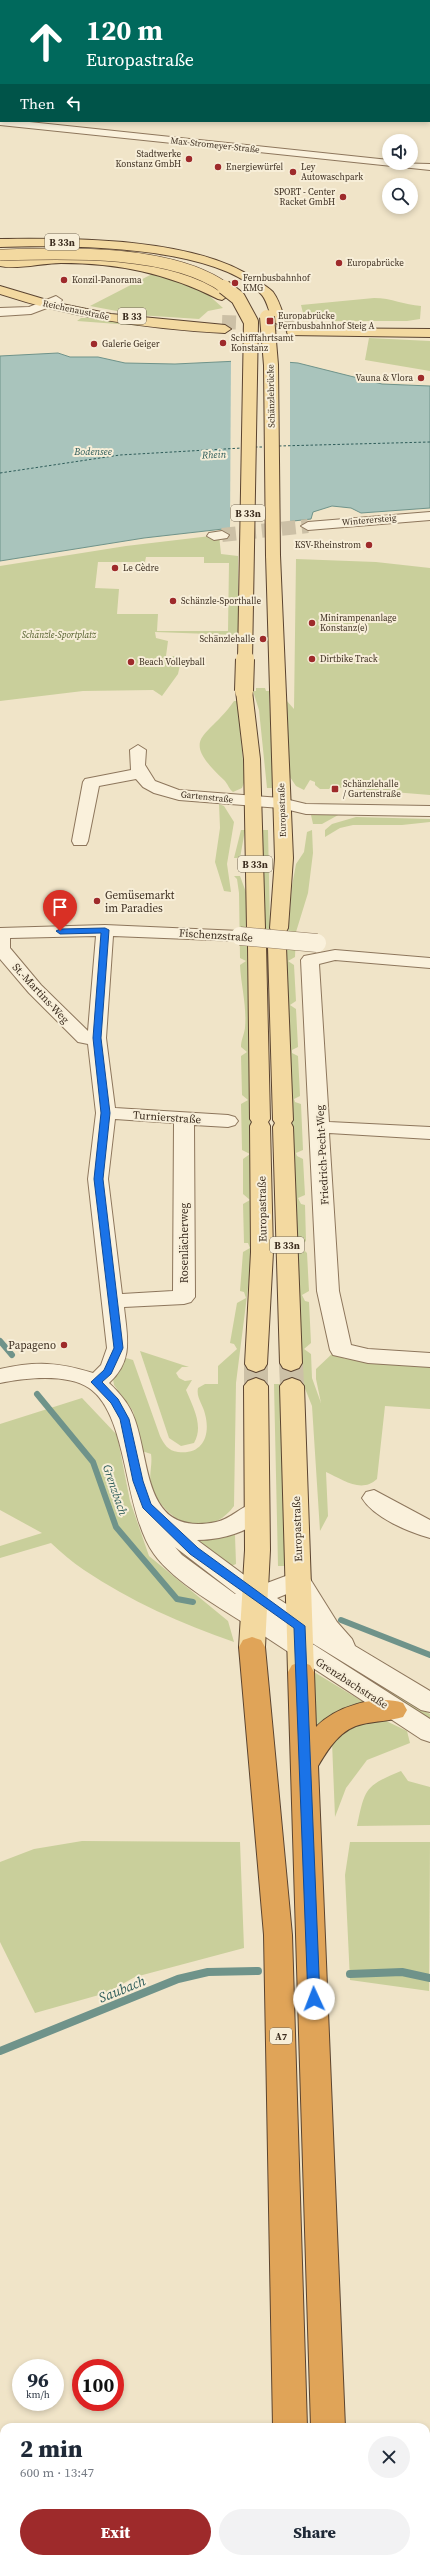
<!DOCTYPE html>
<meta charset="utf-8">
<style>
:root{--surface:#fff;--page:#f2f2f3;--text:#1f2937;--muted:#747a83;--accent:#9e2a2b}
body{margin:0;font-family:"Source Serif 4",serif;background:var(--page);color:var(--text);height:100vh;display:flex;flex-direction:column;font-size:15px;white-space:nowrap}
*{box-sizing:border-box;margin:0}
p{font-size:13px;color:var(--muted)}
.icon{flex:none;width:22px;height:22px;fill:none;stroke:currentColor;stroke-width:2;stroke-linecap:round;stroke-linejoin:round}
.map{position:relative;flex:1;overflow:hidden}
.panel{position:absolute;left:0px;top:2423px;width:430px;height:140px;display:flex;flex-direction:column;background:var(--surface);border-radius:12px 12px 0 0;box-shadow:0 2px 6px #0003}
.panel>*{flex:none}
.banner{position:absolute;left:0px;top:0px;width:430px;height:122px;box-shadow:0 2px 6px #0003;background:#00695c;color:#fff;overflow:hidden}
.fabs{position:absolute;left:382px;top:134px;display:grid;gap:8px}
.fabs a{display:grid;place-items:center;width:36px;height:36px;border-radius:50%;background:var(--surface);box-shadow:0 2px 6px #0003;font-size:20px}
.speed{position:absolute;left:12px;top:2359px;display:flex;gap:8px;font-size:20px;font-weight:700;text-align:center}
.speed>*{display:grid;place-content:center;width:52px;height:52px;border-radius:50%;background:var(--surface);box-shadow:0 2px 6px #0003;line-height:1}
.speed small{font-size:10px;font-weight:400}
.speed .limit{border:6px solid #d22;background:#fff;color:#111}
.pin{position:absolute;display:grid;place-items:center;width:34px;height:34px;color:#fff;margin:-41px -17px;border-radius:50% 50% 50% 0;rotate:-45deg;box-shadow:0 0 4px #0007}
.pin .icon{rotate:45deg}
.me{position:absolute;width:44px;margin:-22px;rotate:358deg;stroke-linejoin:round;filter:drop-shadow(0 0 3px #0008)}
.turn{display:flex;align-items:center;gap:14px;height:84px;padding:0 20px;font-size:18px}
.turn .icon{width:52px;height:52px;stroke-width:2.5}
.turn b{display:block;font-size:28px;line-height:34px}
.then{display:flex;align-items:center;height:38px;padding:0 20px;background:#0003;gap:8px;font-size:15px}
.round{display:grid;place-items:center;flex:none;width:42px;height:42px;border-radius:21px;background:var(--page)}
.overview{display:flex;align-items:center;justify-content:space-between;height:68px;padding:0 20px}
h1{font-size:24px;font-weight:800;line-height:30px}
.primary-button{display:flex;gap:8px;margin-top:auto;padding:8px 20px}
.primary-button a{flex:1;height:46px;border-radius:24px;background:var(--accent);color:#fff;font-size:16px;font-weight:800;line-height:46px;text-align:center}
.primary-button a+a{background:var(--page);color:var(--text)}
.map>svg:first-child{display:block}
</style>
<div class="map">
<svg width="430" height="2563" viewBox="0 0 430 2563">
<rect width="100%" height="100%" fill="#f0e4c8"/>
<!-- green -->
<path fill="#c9cf9b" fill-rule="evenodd" d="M156,272L204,291L223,308L208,311L199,319L138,315L90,306Z
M374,298C392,298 404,305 421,306L420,319L407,321H305L301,305Z
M81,318H95L158,327L77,321Z
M369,338L430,341V371L365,360Z
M219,535L221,554L238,556V635L155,632L156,638L168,641L166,656H182L178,674L162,696L153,690L83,691L0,701V566L126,546ZM146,557H204V563H229L228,631H157L158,614H117L119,589L95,588L98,562H145Z
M296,559L376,562L430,568V795L331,787L329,789H320L315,785V782L310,780L304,790L296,786L288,774L286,700L294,709Z
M256,688H265L266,691H269L273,788H267L259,710L253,691H256Z
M234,701H237L245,780L242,788L233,792C229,789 228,784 224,780C177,736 208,739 234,701Z
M219,804L224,806L234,822L227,864L231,892L224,891L215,862L220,828Z
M320,813L340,814L322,824H313L311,815Z
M356,817L430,819V822L402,825H353L340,828L325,837V830L332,824Z
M241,830H245L240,858H234Z
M261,830H268L270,926L267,945L264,933Z
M312,830L313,853L308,893L296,932L295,957L288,961L294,965L296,1001L290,1005L296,1009L298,1047L292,1050V1053L298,1056L300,1096L294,1099L295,1102L301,1104L303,1150L296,1153L297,1156L303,1159L305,1195L298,1198L301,1204L305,1205L306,1241L300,1246L307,1253L309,1291L302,1295L305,1301L309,1302L311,1343L304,1349L311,1354L312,1378L321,1403L316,1379V1369L334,1352L345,1359L430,1364V1409L385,1406L377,1479C361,1494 342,1479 326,1472L328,1516L320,1531L312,1406L302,1381L286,961L292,886L296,864L304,852L307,832Z
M234,876H240L247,895L253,1248L236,1383L234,1506C209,1540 168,1525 153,1490C147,1477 153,1467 151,1454L142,1451L133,1411L114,1385L113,1379L126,1358L133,1360L160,1436C164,1444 168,1451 178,1452C202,1455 211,1436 205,1414C203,1404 196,1398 198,1388L205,1384H218V1366L237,1349L234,1344L230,1343L237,1303L246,1298L244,1292L240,1291L243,1252L250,1248L248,1243H244L243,1204L250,1200L243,1194V1159L250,1154L242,1150L241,1104L248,1100L242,1095L241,1056L247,1052L241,1047C241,1040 244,1035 245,1028C247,1006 241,986 240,965L246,961L240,958L239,893L237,879Z
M140,1351L189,1367H182L176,1373L179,1378L185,1381L192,1380L186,1390C193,1407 204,1426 194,1443L181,1446L169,1438Z
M274,1384H282L287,1566H278Z
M82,1398L117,1435L130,1501L149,1556L228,1621L234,1642C182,1624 130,1601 84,1570C72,1562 61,1552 51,1543L0,1558V1546L42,1533L0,1510V1424Z
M230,1533L235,1535L236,1564L227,1568L195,1543L198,1539Z
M342,1661L430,1714V1718L429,1719L338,1664Z
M313,1672H314L365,1703L316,1726Z
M382,1719L407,1731L410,1743L367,1760L346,1788L335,1817L332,1742L355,1723Z
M401,1771L408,1781L430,1787V1825L357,1826C365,1788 365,1786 401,1771Z
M82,1841L240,1842L244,1948L135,1977L106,1993L35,2013L0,1942V1862L34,1849Z
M350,1842H430L429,1991L350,1980L345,1875Z"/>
<!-- water -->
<path fill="#a9c4bc" stroke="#6f938a" d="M58,353L70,357H98L125,363L175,364L260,360L298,363L382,384L430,386V508L361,513L351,508L332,506L313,512L311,519L144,538L0,561V356Z"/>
<!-- pier -->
<path fill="#f0e4c8" d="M260,358L290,360V524L230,530L231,359Z"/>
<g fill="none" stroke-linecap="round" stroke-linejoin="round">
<!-- stream-far1 -->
<path stroke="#6f938a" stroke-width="6" d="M0,1341L12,1355
M37,1394L93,1462L116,1527L177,1599L193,1602
M341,1620L430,1655"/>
<!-- stream -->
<path stroke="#6f938a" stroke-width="8" d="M350,1974L402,1972L430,1978
M0,2051L178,1979L208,1972L258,1971"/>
<!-- ferry -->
<path stroke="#2f5d5a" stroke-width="1" stroke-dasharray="2.5 2" stroke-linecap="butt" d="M279,446L430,442
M255,447H266
M0,473L120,455L242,448"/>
<!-- minor-tunnel -->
<path stroke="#ccc0a6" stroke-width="14" stroke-dasharray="14 6" stroke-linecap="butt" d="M222,535L308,526"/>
<!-- major-tunnel-far1 -->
<path stroke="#ccc0a6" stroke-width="14" stroke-dasharray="14 7" stroke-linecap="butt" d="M222,322L294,325"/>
<!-- major-tunnel -->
<path stroke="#ccc0a6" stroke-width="24" stroke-dasharray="24 12" stroke-linecap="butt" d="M291,1363L292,1386
M256,1364V1386"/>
<defs>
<path id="minor" d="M9,0H24L25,1H10Z
M100,0H110L99,1Z
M155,0H166L154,1Z
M269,0H281L282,1H270Z
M429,20H430V26H429Z
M0,76H1V83H0Z
M0,119L1,121H20L389,160V163L430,164V170L0,125Z
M56,296L62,300L60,303L31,314L0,316V308L29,307Z
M430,512V520L308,530L301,526L308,522Z
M222,531L229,535L227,538L214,540L207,536L209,533Z
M138,745L146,750L145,765L155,781L179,790L281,798L306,804L430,806V816L306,814L281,808L179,800L154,793L143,787L136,779L99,786L88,841L86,845H74L72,841L83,782L85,779L131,770L130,750Z
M105,925L240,931L246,932L249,936L246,940L240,941L113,936L106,1038L115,1108L228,1115L235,1117L238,1121L235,1125L228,1127L194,1125L195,1297L191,1302L184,1304L124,1307C127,1337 134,1360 109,1383C120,1393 130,1405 135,1420C151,1466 144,1537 216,1522C231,1519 241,1506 256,1502L264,1504L268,1510C255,1532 221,1540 197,1540L259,1586L299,1571L307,1574L337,1622L352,1639L355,1646L430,1691V1712L421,1710L286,1627L430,1719V1742L421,1739C365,1702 308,1665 252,1628C222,1609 174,1582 154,1554C123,1511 129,1415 89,1388C67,1373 24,1378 0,1383V1369C36,1361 58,1362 93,1373L101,1365L107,1348L88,1179L96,1113L88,1044L78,1042L29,993L0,959V928ZM96,936L88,1031L41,985L10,948V938ZM115,1119L174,1123L173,1291L122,1294L108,1179ZM175,1547L236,1594H235L182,1555ZM294,1591L310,1619L277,1598Z
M335,950L430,958V968L335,960L319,964L329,1122L430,1127V1139L329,1133L339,1291L351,1345L368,1349L430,1353V1367L368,1363L333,1355L330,1350L317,1291L301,960L304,956Z
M374,1490L430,1520V1538C409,1532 374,1518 362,1498L366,1492Z"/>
<path id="major" d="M0,239C73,238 198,237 258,281C263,284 269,288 273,292C279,300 282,311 285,320L279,324L275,323C269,315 268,302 262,295C216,244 65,245 0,247Z
M60,256C111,257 164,261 210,285C216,288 224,291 228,296L222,300L218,299C167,273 117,263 61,263C43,263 16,270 0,266V260L4,259Z
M0,286L57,303L111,314L225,325L231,329L225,333C148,329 73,318 0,294Z
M293,328L430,329V337L288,335L287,332L288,329Z
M273,551L280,555L293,858L288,928L286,932H272L270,928L275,858L266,555Z
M244,686L252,691L260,759L265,928L263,932H249L247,928L244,759L236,691Z
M257,940L264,942L266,946L270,1119L268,1122L270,1126L273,1252L267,1364L264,1369L256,1372L248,1369L245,1364L251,1252L250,1126L252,1122L250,1119L248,946L250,942Z
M277,941L284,943L286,947L293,1120L291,1123L293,1127L302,1363L299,1368L291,1371L283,1368L280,1363L273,1127L275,1123L273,1120L268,947L270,943Z
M256,1378L264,1381L268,1386L270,1550L265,1647L261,1654L252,1657L243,1654L239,1647L245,1550L244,1386L248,1381Z
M292,1378L300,1381L304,1386L314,1672L310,1679L301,1682L292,1679L288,1672L280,1386L284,1381Z"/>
<path id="highway" d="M252,1637L261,1640L265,1647L292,1935L307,2427H273L264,1935L239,1647L243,1640Z
M301,1662L310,1665L314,1672L316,1727C335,1707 376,1694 403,1703L407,1710L403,1717C390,1721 376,1721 363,1724C341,1728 328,1749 318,1766L345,2427H311L288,1672L292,1665Z
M273,2559H307V2563H273Z
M313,2559H347V2563H313Z"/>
</defs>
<!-- minor casing -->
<use href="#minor" stroke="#8d765c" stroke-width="2"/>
<!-- major casing -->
<use href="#major" stroke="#5b4430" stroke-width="2"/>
<!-- highway casing -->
<use href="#highway" stroke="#5b4430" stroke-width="2"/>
<!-- minor -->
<use href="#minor" fill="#faf1dc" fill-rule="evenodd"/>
<!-- major -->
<use href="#major" fill="#f3d9a0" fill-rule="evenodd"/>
<!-- highway -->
<use href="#highway" fill="#e0a458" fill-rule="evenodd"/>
<defs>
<path id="minor-bridge" d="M240,936L317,943"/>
<path id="major-bridge-far2" d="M0,255C65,253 171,249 225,288"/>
<path id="major-bridge-far1" d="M224,287L238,298L251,322L245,660
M267,317L271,365L273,555"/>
<path id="major-bridge" d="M244,691L245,659"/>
</defs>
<!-- minor-bridge casing -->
<use href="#minor-bridge" stroke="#8d765c" stroke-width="19" stroke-linecap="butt"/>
<!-- major-bridge-far2 casing -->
<use href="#major-bridge-far2" stroke="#5b4430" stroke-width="12" stroke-linecap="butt"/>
<!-- major-bridge-far1 casing -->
<use href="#major-bridge-far1" stroke="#5b4430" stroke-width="16" stroke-linecap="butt"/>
<!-- major-bridge casing -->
<use href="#major-bridge" stroke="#5b4430" stroke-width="20" stroke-linecap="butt"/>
<!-- minor-bridge -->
<use href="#minor-bridge" stroke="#faf1dc" stroke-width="18"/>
<!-- major-bridge-far2 -->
<use href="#major-bridge-far2" stroke="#f3d9a0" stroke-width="11"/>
<!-- major-bridge-far1 -->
<use href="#major-bridge-far1" stroke="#f3d9a0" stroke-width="14"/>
<!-- major-bridge -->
<use href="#major-bridge" stroke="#f3d9a0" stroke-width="18"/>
</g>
<!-- route -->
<path fill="#1a73e8" stroke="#114b97" d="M105,928L109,930L101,1038L110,1113L103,1179L123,1348L111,1374L102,1382L118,1399L129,1419L143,1481L151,1504L198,1548L305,1626L320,1999L314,2004L308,1999L294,1628L190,1554L143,1508L133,1481L120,1419L111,1403L91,1382L104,1370L114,1348L94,1179L101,1113L93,1038L101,933L60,934L56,931L60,929Z"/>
<!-- markers -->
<g fill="#9e2a2b" stroke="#f7eed8" stroke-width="1.5">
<circle cx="189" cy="159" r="4"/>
<circle cx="218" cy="167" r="4"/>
<circle cx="293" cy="172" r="4"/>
<circle cx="343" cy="197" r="4"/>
<circle cx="339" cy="263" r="4"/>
<circle cx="64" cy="280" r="4"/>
<circle cx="235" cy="283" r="4"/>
<rect x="266" y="317" width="8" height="8" rx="2"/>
<circle cx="223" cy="343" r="4"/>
<circle cx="94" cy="344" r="4"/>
<circle cx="421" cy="378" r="4"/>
<circle cx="369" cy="545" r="4"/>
<circle cx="115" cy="568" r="4"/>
<circle cx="173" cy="601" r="4"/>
<circle cx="312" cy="623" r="4"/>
<circle cx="263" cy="639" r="4"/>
<circle cx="312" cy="659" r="4"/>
<circle cx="131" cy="662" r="4"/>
<rect x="331" y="785" width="8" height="8" rx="2"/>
<circle cx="97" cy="901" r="4"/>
<circle cx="64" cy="1345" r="4"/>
</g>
<g text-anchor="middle" stroke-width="4" stroke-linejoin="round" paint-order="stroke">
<!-- far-street labels -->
<g font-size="9" fill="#3d2e20" stroke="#f7eed8">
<text transform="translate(215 145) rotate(6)" y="3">Max-Stromeyer-Straße</text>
<text transform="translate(76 310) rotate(12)" y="3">Reichenaustraße</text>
<text transform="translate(271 396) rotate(-91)" y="3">Schänzlebrücke</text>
<text transform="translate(369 520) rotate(-5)" y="3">Winterersteig</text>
<text transform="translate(207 797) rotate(6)" y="3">Gartenstraße</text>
<text transform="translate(282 810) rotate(-92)" y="3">Europastraße</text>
</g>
<!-- far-poi labels -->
<g font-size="9" fill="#3d2e20" stroke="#f7eed8" text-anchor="start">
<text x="181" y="157" text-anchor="end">Stadtwerke<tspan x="181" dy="10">Konstanz GmbH</tspan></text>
<text x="226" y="170">Energiewürfel</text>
<text x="301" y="170">Ley<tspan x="301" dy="10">Autowaschpark</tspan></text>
<text x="335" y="195" text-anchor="end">SPORT - Center<tspan x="335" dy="10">Racket GmbH</tspan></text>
<text x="347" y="266">Europabrücke</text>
<text x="243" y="281">Fernbusbahnhof<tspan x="243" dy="10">KMG</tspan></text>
<text x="72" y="283">Konzil-Panorama</text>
<text x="278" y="319">Europabrücke<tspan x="278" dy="10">Fernbusbahnhof Steig A</tspan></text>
<text x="231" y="341">Schifffahrtsamt<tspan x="231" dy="10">Konstanz</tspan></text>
<text x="102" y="347">Galerie Geiger</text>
<text x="413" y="381" text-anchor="end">Vauna &amp; Vlora</text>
<text x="361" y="548" text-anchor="end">KSV-Rheinstrom</text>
<text x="123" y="571">Le Cèdre</text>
<text x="181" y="604">Schänzle-Sporthalle</text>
<text x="320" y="621">Minirampenanlage<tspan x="320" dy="10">Konstanz(e)</tspan></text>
<text x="255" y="642" text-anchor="end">Schänzlehalle</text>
<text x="320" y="662">Dirtbike Track</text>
<text x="139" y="665">Beach Volleyball</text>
<text x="343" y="787">Schänzlehalle<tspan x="343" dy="10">/ Gartenstraße</tspan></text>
</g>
<!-- far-park labels -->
<g font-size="9" font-style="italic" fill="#4d5a26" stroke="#f7eed8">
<text x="59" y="638">Schänzle-Sportplatz</text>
</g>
<!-- shield labels -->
<g fill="#f7eed8" stroke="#756857" stroke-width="1">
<rect x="45" y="234" width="34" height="16" rx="3"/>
<rect x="118" y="308" width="28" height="16" rx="3"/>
<rect x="231" y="505" width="34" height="16" rx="3"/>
<rect x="238" y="856" width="34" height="16" rx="3"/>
<rect x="270" y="1237" width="34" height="16" rx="3"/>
<rect x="270" y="2028" width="22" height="16" rx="3"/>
</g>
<g font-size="10" font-weight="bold" fill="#3d2e20">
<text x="62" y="246">B 33n</text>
<text x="132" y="320">B 33</text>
<text x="248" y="517">B 33n</text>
<text x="255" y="868">B 33n</text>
<text x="287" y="1249">B 33n</text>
<text x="281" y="2040">A7</text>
</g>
<!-- far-water labels -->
<g font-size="10" font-style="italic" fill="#2f5d5a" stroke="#f7eed8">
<text x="93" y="455">Bodensee</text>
<text transform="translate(214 454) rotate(-2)" y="4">Rhein</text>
</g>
<!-- poi labels -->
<g font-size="11" fill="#3d2e20" stroke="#f7eed8" text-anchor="start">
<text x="105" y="899">Gemüsemarkt<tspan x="105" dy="13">im Paradies</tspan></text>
<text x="56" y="1349" text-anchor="end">Papageno</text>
</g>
<!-- street labels -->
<g font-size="11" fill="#3d2e20" stroke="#f7eed8">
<text transform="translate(216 935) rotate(4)" y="4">Fischenzstraße</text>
<text transform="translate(41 993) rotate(47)" y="4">St.-Martins-Weg</text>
<text transform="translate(167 1117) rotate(4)" y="4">Turnierstraße</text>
<text transform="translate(322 1155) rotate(-93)" y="4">Friedrich-Pecht-Weg</text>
<text transform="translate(262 1209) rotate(-91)" y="4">Europastraße</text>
<text transform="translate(184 1243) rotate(-90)" y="4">Rosenlächerweg</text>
<text transform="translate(297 1529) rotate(-92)" y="4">Europastraße</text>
<text transform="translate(352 1683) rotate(33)" y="4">Grenzbachstraße</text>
</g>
<!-- water labels -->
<g font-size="12" font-style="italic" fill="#2f5d5a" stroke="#f7eed8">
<text transform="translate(115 1490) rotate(71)" y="4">Grenzbach</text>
</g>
<!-- near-water labels -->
<g font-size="14" font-style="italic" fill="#2f5d5a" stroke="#f7eed8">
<text transform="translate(122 1989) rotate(-22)" y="5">Saubach</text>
</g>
</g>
</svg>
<div class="fabs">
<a><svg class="icon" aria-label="sound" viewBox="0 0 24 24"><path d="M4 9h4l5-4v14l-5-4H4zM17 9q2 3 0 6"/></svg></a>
<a><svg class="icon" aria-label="search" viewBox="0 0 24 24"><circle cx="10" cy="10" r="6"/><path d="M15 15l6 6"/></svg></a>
</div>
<div class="speed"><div>96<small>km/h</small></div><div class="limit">100</div></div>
<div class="pin" style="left:60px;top:931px;background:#d93025"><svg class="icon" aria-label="arrive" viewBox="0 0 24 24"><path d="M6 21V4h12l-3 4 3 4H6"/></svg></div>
<svg class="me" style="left:314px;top:1999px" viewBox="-20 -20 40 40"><circle r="19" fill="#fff"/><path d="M0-13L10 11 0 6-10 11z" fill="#1a73e8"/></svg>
<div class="banner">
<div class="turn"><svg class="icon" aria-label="ahead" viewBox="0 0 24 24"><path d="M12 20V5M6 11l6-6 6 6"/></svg><div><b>120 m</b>Europastraße</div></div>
<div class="then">Then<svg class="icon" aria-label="left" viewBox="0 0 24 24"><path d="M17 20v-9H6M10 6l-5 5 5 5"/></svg></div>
</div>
<section class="panel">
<div class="overview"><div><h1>2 min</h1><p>600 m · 13:47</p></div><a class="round"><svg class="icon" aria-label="close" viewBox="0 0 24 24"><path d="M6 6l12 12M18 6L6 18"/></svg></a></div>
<div class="primary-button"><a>Exit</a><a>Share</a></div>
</section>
</div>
